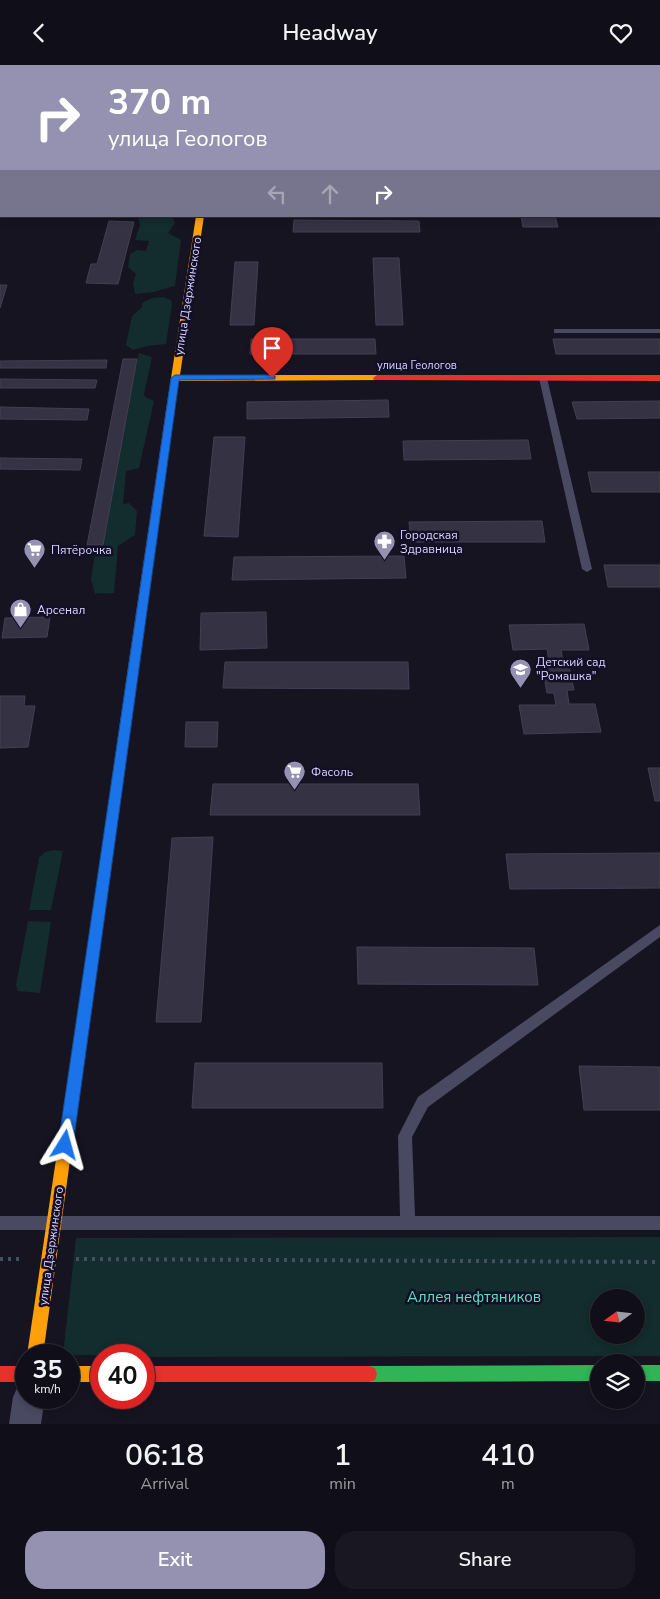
<!DOCTYPE html>
<meta charset="utf-8">
<style>
:root{--surface:#100f19;--page:#191822;--text:#f1f3f6;--muted:#9c9ca2;--line:#302f38;--accent:#9591b1}
body{margin:0;font-family:"Nunito Sans",sans-serif;background:var(--page);color:var(--text);height:100vh;display:flex;flex-direction:column;font-size:19px;white-space:nowrap}
*{box-sizing:border-box;margin:0}
p{font-size:16px;color:var(--muted)}
.icon{flex:none;width:28px;height:28px;fill:none;stroke:currentColor;stroke-width:2;stroke-linecap:round;stroke-linejoin:round}
.map{position:relative;height:1359px;overflow:hidden}
.sheet{display:flex;flex-direction:column;background:var(--surface);flex:1}
.sheet>*{flex:none}
.guide{position:absolute;left:0px;top:0px;width:660px;height:152px;box-shadow:0 2px 8px #0003,0 0 0 1px var(--line);background:#9591b1;color:#fff;overflow:hidden}
.needle{width:32px;rotate:255deg}
.controls{position:absolute;left:590px;top:1224px;display:grid;gap:10px}
.controls a{display:grid;place-items:center;width:55px;height:55px;border-radius:50%;background:var(--surface);box-shadow:0 2px 8px #0003,0 0 0 1px var(--line);font-size:25px}
.speed{position:absolute;left:15px;top:1279px;display:flex;gap:10px;font-size:25px;font-weight:700;text-align:center}
.speed>*{display:grid;place-content:center;width:65px;height:65px;border-radius:50%;background:var(--surface);box-shadow:0 2px 8px #0003,0 0 0 1px var(--line);line-height:1}
.speed small{font-size:12px;font-weight:400}
.speed .limit{border:8px solid #d22;background:#fff;color:#111}
.pin{position:absolute;display:grid;place-items:center;width:42px;height:42px;color:#fff;margin:-51px -21px;border-radius:50% 50% 50% 0;rotate:-45deg;box-shadow:0 0 5px #0007}
.pin .icon{rotate:45deg}
.me{position:absolute;width:55px;margin:-28px;rotate:8deg;stroke-linejoin:round;filter:drop-shadow(0 0 4px #0008)}
.turn{display:flex;align-items:center;gap:18px;height:105px;padding:0 25px;font-size:22px}
.turn .icon{width:65px;height:65px;stroke-width:2.5}
.turn b{display:block;font-size:35px;line-height:42px}
.lanes{display:flex;align-items:center;height:48px;padding:0 25px;background:#0003;justify-content:center;gap:25px;direction:ltr}
.lanes .off{opacity:.35}
.eta{display:flex;justify-content:space-evenly;align-items:center;height:85px;text-align:center}
.eta b{font-size:30px;font-weight:600;line-height:35px}
.cta{display:flex;gap:10px;margin-top:auto;padding:10px 25px}
.cta a{flex:1;height:58px;border-radius:20px;background:var(--accent);color:#fff;font-size:20px;font-weight:600;line-height:58px;text-align:center}
.cta a+a{background:var(--page);color:var(--text)}
header{display:flex;justify-content:space-between;align-items:center;height:65px;padding:0 25px;background:var(--surface);font-size:22px;font-weight:600}
.map>svg:first-child{display:block}
</style>
<header><svg class="icon" aria-label="back" viewBox="0 0 24 24"><path d="M15 5l-7 7 7 7"/></svg>Headway<svg class="icon" aria-label="heart" viewBox="0 0 24 24"><path d="M12 20l-8-8c-3-5 5-10 8-4 3-6 11-1 8 4z"/></svg></header>
<div class="map">
<svg width="660" height="1359" viewBox="0 0 660 1359">
<rect width="100%" height="100%" fill="#161421"/>
<!-- green -->
<path fill="#132c2d" fill-rule="evenodd" d="M127,151H172L175,158L168,168L181,175L175,221L154,227L135,229L133,218L136,209L128,202L130,189L137,185L146,186L149,176L135,175L140,160L138,153Z
M163,232L171,235L172,239L166,279L147,281L133,285L126,280L132,251L142,242V238L152,233Z
M139,288L152,292L144,329L145,332L154,336L139,403L126,406L123,439L129,438L137,446L135,470L118,481L114,528L95,529L91,514L95,488Z
M54,785L63,786L51,845H29L39,793L45,787Z
M28,856L51,857L40,928L18,926L16,920Z
M660,1172V1291L144,1292V1290H63L76,1173ZM599,1232H636V1270H599Z"/>
<!-- building -->
<path fill="#343243" stroke="#433f54" d="M542,0H620V1H542Z
M521,151H555L558,162H523Z
M294,155L419,156L420,167H293Z
M109,156L134,157L118,219L86,218L91,199H97Z
M373,193H399L403,260H376Z
M235,197H258L254,260H230Z
M0,220H7L0,243Z
M251,274H375L376,289H250Z
M553,274H660V289H556Z
M123,294H137L103,480H87Z
M107,295L106,303H0V296Z
M0,314L97,315L95,323H0Z
M388,335L389,352L247,354V337Z
M660,336V353L577,354L572,337Z
M0,342L89,344L87,355L0,354Z
M214,372H245L238,472L204,471Z
M528,375L531,394L404,395L403,376Z
M0,393L82,394L80,405L0,404Z
M588,407H660V427H592Z
M542,456L545,477H411L409,457Z
M404,491L406,513L232,515L234,492Z
M604,500H660V522H608Z
M266,547L267,583L200,585L201,548Z
M50,552L47,572L2,573L5,553Z
M584,559L589,585H561L563,596H568L574,625H567L569,639H595L601,667L524,669L519,640H556L554,628H547L541,596H549L547,584L513,585L509,560Z
M225,597H408L409,624L223,623Z
M0,631H25L24,641H35L28,682L0,683Z
M186,657H218L217,682H185Z
M648,703H660V736H655Z
M213,719H418L420,750H210Z
M213,772L201,957H156L172,773Z
M660,788V823L510,824L506,789Z
M357,882L534,883L538,920L358,919Z
M195,998H382L383,1043H192Z
M579,1001L660,1002V1045H584Z"/>
<g fill="none" stroke-linecap="round" stroke-linejoin="round">
<!-- path -->
<path stroke="#44505f" stroke-width="4" stroke-dasharray="3 5" stroke-linecap="butt" d="M0,1194H22
M76,1194L660,1197"/>
<!-- lane -->
<path fill="#4a4962" fill-rule="evenodd" d="M0,78H1V82H0Z
M554,264H660V268H554Z
M543,310L547,313L592,504L587,507L582,504L539,313Z
M660,860V872L428,1042L412,1072L415,1151H660V1165H0V1151H400L398,1071L418,1032Z"/>
<!-- street -->
<path fill="#4a4962" fill-rule="evenodd" d="M217,0H229V1H217Z
M631,0H643L644,1H632Z
M659,12H660V20H659Z
M659,48H660V56H659Z
M659,75H660V83H659Z
M26,1317V1332H45L41,1359H9L13,1332L18,1321Z"/>
<!-- fast -->
<path fill="#30b455" fill-rule="evenodd" d="M136,578L141,582L103,858L101,862L97,863L93,862L91,858L131,582Z
M599,1300V1316L369,1317L363,1315L361,1309L363,1303L369,1301Z
M636,1300H660V1316H636Z"/>
<!-- slow -->
<path fill="#ff9f0a" fill-rule="evenodd" d="M196,151H204L180,310H377L381,313L380,315L179,316L173,352L169,355L166,354L165,352Z
M97,853L101,854L103,858L43,1290H27L91,858L93,854Z
M69,1301H101V1317H69Z"/>
<!-- jam -->
<path fill="#e5322d" fill-rule="evenodd" d="M377,310H660V316L374,315L373,313Z
M169,349L173,352L141,582L136,586L131,582L165,352Z
M0,1301H26V1317H0Z
M144,1301H369L375,1303L377,1309L375,1315L369,1317H144Z"/>
</g>
<!-- route -->
<path fill="#1a73e8" stroke="#114b97" d="M272,310L275,311V314L179,315L73,1080L70,1085L65,1087L60,1085L58,1080L171,313L175,310Z"/>
<!-- icons -->
<defs>
<symbol id="pharmacy-pin" viewBox="-11 -11 22 30"><path d="M0 17L-7.5 6A9.5 9.5 0 1 1 7.5 6Z" fill="#9591b1" stroke="#130f26"/><path d="M-2-6h4v4h4v4h-4v4h-4v-4h-4v-4h4Z" fill="#fff"/></symbol>
<symbol id="supermarket-pin" viewBox="-11 -11 22 30"><path d="M0 17L-7.5 6A9.5 9.5 0 1 1 7.5 6Z" fill="#9591b1" stroke="#130f26"/><path d="M-6-5.5h2.5l.6 2H6L4.5 2H-2.5L-4.4-4H-6ZM-1.5 3.2a1.3 1.3 0 1 0 .1 0ZM3 3.2a1.3 1.3 0 1 0 .1 0Z" fill="#fff"/></symbol>
<symbol id="shop-pin" viewBox="-11 -11 22 30"><path d="M0 17L-7.5 6A9.5 9.5 0 1 1 7.5 6Z" fill="#9591b1" stroke="#130f26"/><path d="M-5-2.5h2.3a2.7 3.5 0 0 1 5.4 0H5L5.5 6h-11ZM-1.5-2.5h3a1.5 2.3 0 0 0-3 0Z" fill="#fff"/></symbol>
<symbol id="school-pin" viewBox="-11 -11 22 30"><path d="M0 17L-7.5 6A9.5 9.5 0 1 1 7.5 6Z" fill="#9591b1" stroke="#130f26"/><path d="M0-5L7-2L0 1L-7-2ZM-4 1L0 2.5L4 1V4Q0 6-4 4Z" fill="#fff"/></symbol>
</defs>
<g fill-rule="evenodd">
<use href="#pharmacy-pin" x="372" y="464" width="25" height="34"/>
<use href="#supermarket-pin" x="22" y="472" width="25" height="34"/>
<use href="#shop-pin" x="8" y="532" width="25" height="34"/>
<use href="#school-pin" x="508" y="592" width="25" height="34"/>
<use href="#supermarket-pin" x="282" y="694" width="25" height="34"/>
</g>
<g text-anchor="middle" stroke-width="5" stroke-linejoin="round" paint-order="stroke">
<!-- far-street labels -->
<g font-size="11" fill="#d9d4ff" stroke="#130f26">
<text x="417" y="304">улица Геологов</text>
</g>
<!-- street labels -->
<g font-size="12" fill="#d9d4ff" stroke="#130f26">
<text transform="translate(188 231) rotate(-81)" y="4">улица Дзержинского</text>
<text transform="translate(51 1181) rotate(-82)" y="4">улица Дзержинского</text>
</g>
<!-- poi labels -->
<g font-size="12" fill="#d9d4ff" stroke="#130f26" text-anchor="start">
<text x="400" y="474">Городская<tspan x="400" dy="14">Здравница</tspan></text>
<text x="51" y="489">Пятёрочка</text>
<text x="37" y="549">Арсенал</text>
<text x="536" y="601">Детский сад<tspan x="536" dy="14">"Ромашка"</tspan></text>
<text x="311" y="711">Фасоль</text>
</g>
<!-- near-park labels -->
<g font-size="15" fill="#5fe0c0" stroke="#130f26">
<text x="474" y="1237">Аллея нефтяников</text>
</g>
</g>
</svg>
<div class="controls">
<a><svg class="needle" viewBox="-14 -14 28 28"><path d="M0-13l5 13h-10z" fill="#e53935"/><path d="M0 13l5-13h-10z" fill="#9c9ca2"/></svg></a>
<a><svg class="icon" aria-label="layers" viewBox="0 0 24 24"><path d="M12 4l9 5-9 5-9-5zM3 14l9 5 9-5"/></svg></a>
</div>
<div class="speed"><div>35<small>km/h</small></div><div class="limit">40</div></div>
<div class="pin" style="left:272px;top:313px;background:#d93025"><svg class="icon" aria-label="arrive" viewBox="0 0 24 24"><path d="M6 21V4h12l-3 4 3 4H6"/></svg></div>
<svg class="me" style="left:65px;top:1080px" viewBox="-20 -20 40 40"><path d="M0-17L14 15 0 8-14 15z" fill="#1a73e8" stroke="#fff" stroke-width="4"/></svg>
<div class="guide">
<div class="turn"><svg class="icon" aria-label="right" viewBox="0 0 24 24"><path d="M7 20v-9h11M14 6l5 5-5 5"/></svg><div><b>370 m</b>улица Геологов</div></div>
<div class="lanes"><svg class="icon off" aria-label="left" viewBox="0 0 24 24"><path d="M17 20v-9H6M10 6l-5 5 5 5"/></svg><svg class="icon off" aria-label="ahead" viewBox="0 0 24 24"><path d="M12 20V5M6 11l6-6 6 6"/></svg><svg class="icon" aria-label="right" viewBox="0 0 24 24"><path d="M7 20v-9h11M14 6l5 5-5 5"/></svg></div>
</div>
</div>
<section class="sheet">
<div class="eta">
<div><b>06:18</b><p>Arrival</p></div>
<div><b>1</b><p>min</p></div>
<div><b>410</b><p>m</p></div>
</div>
<div class="cta"><a>Exit</a><a>Share</a></div>
</section>
